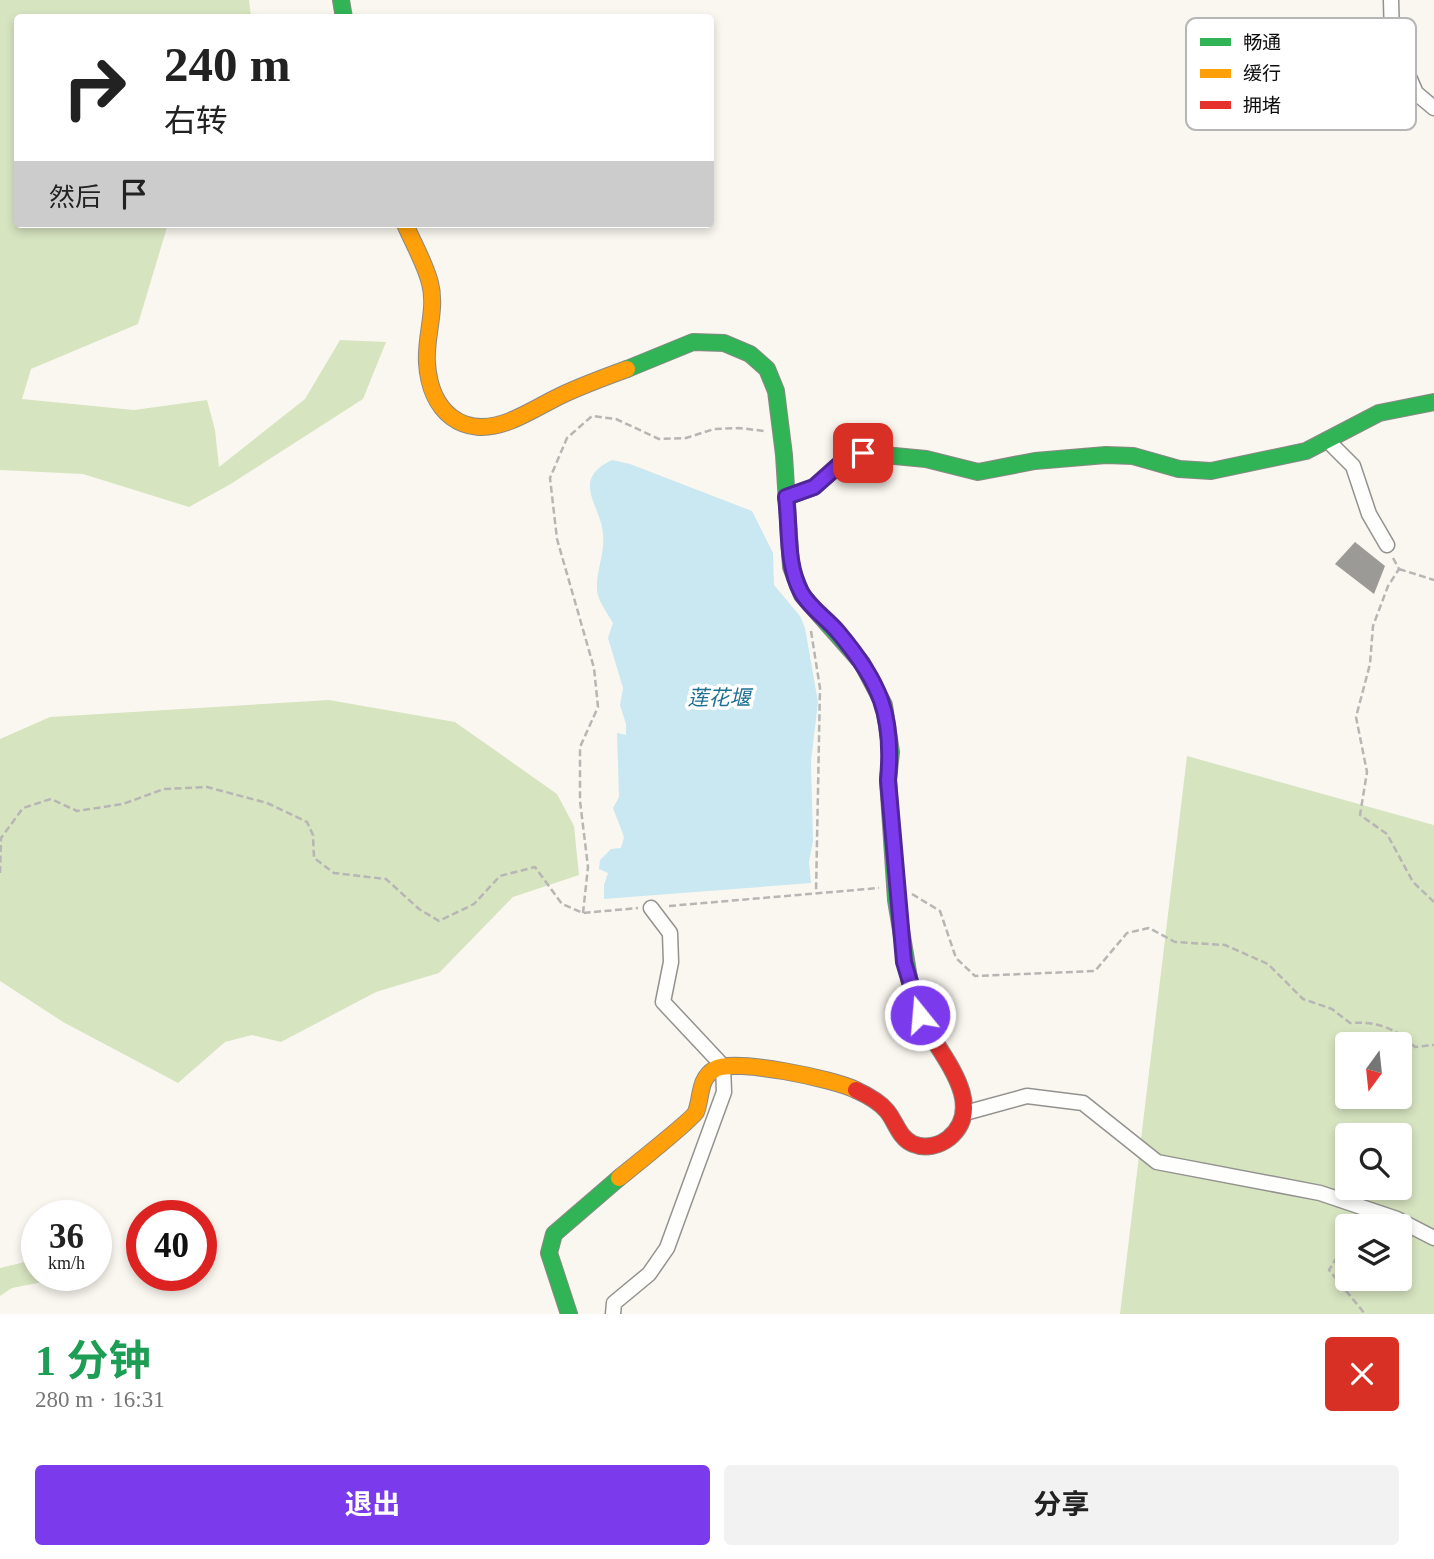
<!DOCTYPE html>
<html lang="zh">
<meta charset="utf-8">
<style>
:root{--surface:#fff;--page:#f2f2f2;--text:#222;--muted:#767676;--accent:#7c3aed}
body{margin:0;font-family:"Times New Roman","Noto Sans SC",serif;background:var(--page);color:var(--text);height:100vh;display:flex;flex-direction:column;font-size:26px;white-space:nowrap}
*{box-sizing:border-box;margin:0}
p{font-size:23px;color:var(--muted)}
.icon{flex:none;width:38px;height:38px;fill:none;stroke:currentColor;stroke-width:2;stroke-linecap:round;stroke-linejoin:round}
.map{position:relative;height:1314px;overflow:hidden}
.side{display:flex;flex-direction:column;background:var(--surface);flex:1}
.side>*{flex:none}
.guide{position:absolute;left:14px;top:14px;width:700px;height:214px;border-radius:7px;box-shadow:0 4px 10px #0003;background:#fff;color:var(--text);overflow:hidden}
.needle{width:46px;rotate:195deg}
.tools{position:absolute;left:1335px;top:1032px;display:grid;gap:14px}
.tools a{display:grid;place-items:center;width:77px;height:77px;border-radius:7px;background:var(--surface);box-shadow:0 4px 10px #0003;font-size:35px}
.speed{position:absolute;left:21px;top:1200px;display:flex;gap:14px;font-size:35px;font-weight:700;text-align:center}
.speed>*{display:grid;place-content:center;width:91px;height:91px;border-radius:50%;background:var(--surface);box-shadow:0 4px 10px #0003;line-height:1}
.speed small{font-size:18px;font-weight:400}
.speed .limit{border:10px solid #d22;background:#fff;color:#111}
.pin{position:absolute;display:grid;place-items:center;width:60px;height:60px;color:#fff;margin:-30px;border-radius:14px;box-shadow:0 4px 10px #0006}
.me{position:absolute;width:77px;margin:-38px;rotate:343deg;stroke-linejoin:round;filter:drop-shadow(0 0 5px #0008)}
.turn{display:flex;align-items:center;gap:24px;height:147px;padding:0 35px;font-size:32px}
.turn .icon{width:91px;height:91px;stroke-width:2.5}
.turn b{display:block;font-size:49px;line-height:60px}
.then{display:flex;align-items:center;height:66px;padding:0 35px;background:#0003;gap:14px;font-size:26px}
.round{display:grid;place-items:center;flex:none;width:74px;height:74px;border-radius:7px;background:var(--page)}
.headline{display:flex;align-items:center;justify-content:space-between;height:119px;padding:0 35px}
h1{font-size:42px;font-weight:700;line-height:52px;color:#1e9e55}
.button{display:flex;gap:14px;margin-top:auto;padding:14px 35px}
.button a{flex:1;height:80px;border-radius:7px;background:var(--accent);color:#fff;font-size:28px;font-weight:700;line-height:80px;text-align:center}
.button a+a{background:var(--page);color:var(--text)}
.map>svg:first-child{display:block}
</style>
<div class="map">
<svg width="1434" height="1314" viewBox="0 0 1434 1314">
<rect width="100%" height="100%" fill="#faf7f0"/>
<!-- forest -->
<path fill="#d7e4c0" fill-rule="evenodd" d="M0,0H249L251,17L18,18V224H168L138,324L31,369L22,399L134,410L207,400L215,430L219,467L305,399L340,340L386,342L363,399L229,485L189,507L83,474L0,470Z
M329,700L455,722L557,794L574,826L579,875L513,897L439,973L376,992L281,1042L252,1035L225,1042L178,1083L63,1022L0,981V739L50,717Z
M1187,756L1434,825V1314H1120ZM1348,1045H1400V1097H1348ZM1348,1136H1400V1188H1348ZM1348,1227H1400V1279H1348Z
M37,1259V1276H73L12,1288L0,1296V1268Z"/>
<!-- water -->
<path fill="#c9e8f1" d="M612,460L630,464L752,511L773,553L774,585L800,616L805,628L818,702L811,761L813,841L809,862L811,883L604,899V885L608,873L599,869L600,860L611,849L621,848L624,837L613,808L619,797L617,733L626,735V724L620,705L623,688L608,638L613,623C608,614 597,600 597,589C596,571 605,553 603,535C602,506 569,480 612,460Z"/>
<!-- building -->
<path fill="#9c9a96" d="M1355,542L1385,566L1374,594L1335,564Z"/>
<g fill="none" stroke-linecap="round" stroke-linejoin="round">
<defs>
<path id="street" d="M1391,0L1392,38L1416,93L1434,108
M1327,440L1353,466L1369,514L1387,545
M965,1113L1027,1096L1083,1103L1157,1162L1320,1193L1397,1219L1434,1238
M613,1314L614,1303L649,1274L667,1248L724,1092L723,1066L663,1002L671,962L670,933L651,908"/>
<path id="fast" d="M341,0L344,18
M627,369L693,342L724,343L750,354L767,369L776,391L784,455L791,567L802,595L862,663L884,705L891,752L888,780L896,900L909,978
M786,497L814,487L841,463L863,453L926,459L978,472L1035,461L1106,455L1133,456L1179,469L1211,471L1306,451L1379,413L1434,402
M569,1314L549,1253L554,1234L619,1178"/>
<path id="slow" d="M405,224C413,243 425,263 430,283C437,309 425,337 427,363C430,411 462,440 510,421C528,414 545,403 562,395C583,385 605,377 627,369
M619,1178C630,1169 693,1119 696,1112C702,1097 698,1079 715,1069C735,1058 834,1079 856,1090"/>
<path id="jam" d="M856,1090C867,1095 879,1101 887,1111C896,1122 899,1138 913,1144C925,1149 939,1146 949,1138C986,1107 945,1060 927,1029C918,1013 913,995 909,978"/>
</defs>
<!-- street casing -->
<use href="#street" stroke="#93928f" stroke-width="17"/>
<!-- fast casing -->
<use href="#fast" stroke="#8a8885" stroke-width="18"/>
<!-- slow casing -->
<use href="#slow" stroke="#8a8885" stroke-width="18"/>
<!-- jam casing -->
<use href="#jam" stroke="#8a8885" stroke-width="18"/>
<!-- path -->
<path stroke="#b7b6b5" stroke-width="2.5" stroke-dasharray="7 3.5" stroke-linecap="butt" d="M1393,558L1399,569L1388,586L1373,626L1370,664L1356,717L1367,772L1360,815L1387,834L1413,882L1434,902
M1399,569L1434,580
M811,631L820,688L816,893
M0,873L1,838L23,808L51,799L77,811L123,804L164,789L207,787L267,803L307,822L313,835L314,858L334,873L386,879L419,909L439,921L474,904L500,876L535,867L562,904L583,913L638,908
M912,894L940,911L956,958L975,976L1095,971L1127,933L1149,928L1175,942L1225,945L1268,964L1303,999L1332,1009L1350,1023C1377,1021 1395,1028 1415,1047L1434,1045
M669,906L879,888
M583,913L588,867L580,801V747L598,707L594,668L557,539L550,478L567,438L592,416L616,419L659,439L686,438L714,429L739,428L764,431
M1348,1239L1329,1270L1365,1314"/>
<!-- street -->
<use href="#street" stroke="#fefefd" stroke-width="14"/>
<!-- fast -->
<use href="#fast" stroke="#30b455" stroke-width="16"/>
<!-- slow -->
<use href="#slow" stroke="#ff9f0a" stroke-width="16"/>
<!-- jam -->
<use href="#jam" stroke="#e5322d" stroke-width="16"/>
</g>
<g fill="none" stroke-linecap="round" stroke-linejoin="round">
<defs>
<path id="route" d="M863,453L841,463L814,487L786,497C790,528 786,564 801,592C809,607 827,619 838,632C880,682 894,715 888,780L904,962L920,1015"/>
</defs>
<!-- route casing -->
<use href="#route" stroke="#51269a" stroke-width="18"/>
<!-- route -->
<use href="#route" stroke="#7c3aed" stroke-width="12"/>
</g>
<g text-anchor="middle" stroke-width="7" stroke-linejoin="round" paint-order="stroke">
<!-- water labels -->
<g font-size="21" font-style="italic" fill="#1e7094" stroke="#fff">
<text x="719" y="705">莲花堰</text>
</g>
</g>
<!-- legend -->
<rect x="1186" y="18" width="230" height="112" rx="10" fill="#fff" stroke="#b6b6b6" stroke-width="2"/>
<rect x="1200" y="38" width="31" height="8" fill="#30b455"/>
<rect x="1200" y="69" width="31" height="9" fill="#ff9f0a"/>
<rect x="1200" y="101" width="31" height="8" fill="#e5322d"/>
<g font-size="19" fill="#0c0c0c">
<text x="1243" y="49">畅通</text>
<text x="1243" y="80">缓行</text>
<text x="1243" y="112">拥堵</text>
</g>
</svg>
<div class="tools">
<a><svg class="needle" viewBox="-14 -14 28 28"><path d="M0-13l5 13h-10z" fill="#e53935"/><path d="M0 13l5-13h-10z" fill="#767676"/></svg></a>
<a><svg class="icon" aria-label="search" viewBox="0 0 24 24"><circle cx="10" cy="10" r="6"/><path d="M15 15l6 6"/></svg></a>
<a><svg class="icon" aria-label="layers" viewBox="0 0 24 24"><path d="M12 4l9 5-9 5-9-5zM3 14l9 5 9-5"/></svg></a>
</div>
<div class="speed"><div>36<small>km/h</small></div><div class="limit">40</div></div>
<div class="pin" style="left:863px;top:453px;background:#d93025"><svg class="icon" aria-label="arrive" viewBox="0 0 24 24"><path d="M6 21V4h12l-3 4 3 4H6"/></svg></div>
<svg class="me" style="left:920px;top:1015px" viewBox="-20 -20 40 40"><circle r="17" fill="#7c3aed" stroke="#fff" stroke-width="3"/><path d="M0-11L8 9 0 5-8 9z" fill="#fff"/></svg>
<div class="guide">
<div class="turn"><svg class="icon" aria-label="right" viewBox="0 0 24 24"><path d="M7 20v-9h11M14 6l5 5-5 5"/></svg><div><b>240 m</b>右转</div></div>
<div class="then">然后<svg class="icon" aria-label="arrive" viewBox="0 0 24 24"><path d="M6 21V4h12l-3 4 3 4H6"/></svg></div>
</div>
</div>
<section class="side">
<div class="headline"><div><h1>1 分钟</h1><p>280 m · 16:31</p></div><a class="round" style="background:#d93025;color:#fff"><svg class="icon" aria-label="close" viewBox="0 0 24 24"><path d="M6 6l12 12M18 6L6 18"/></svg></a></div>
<div class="button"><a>退出</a><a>分享</a></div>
</section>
